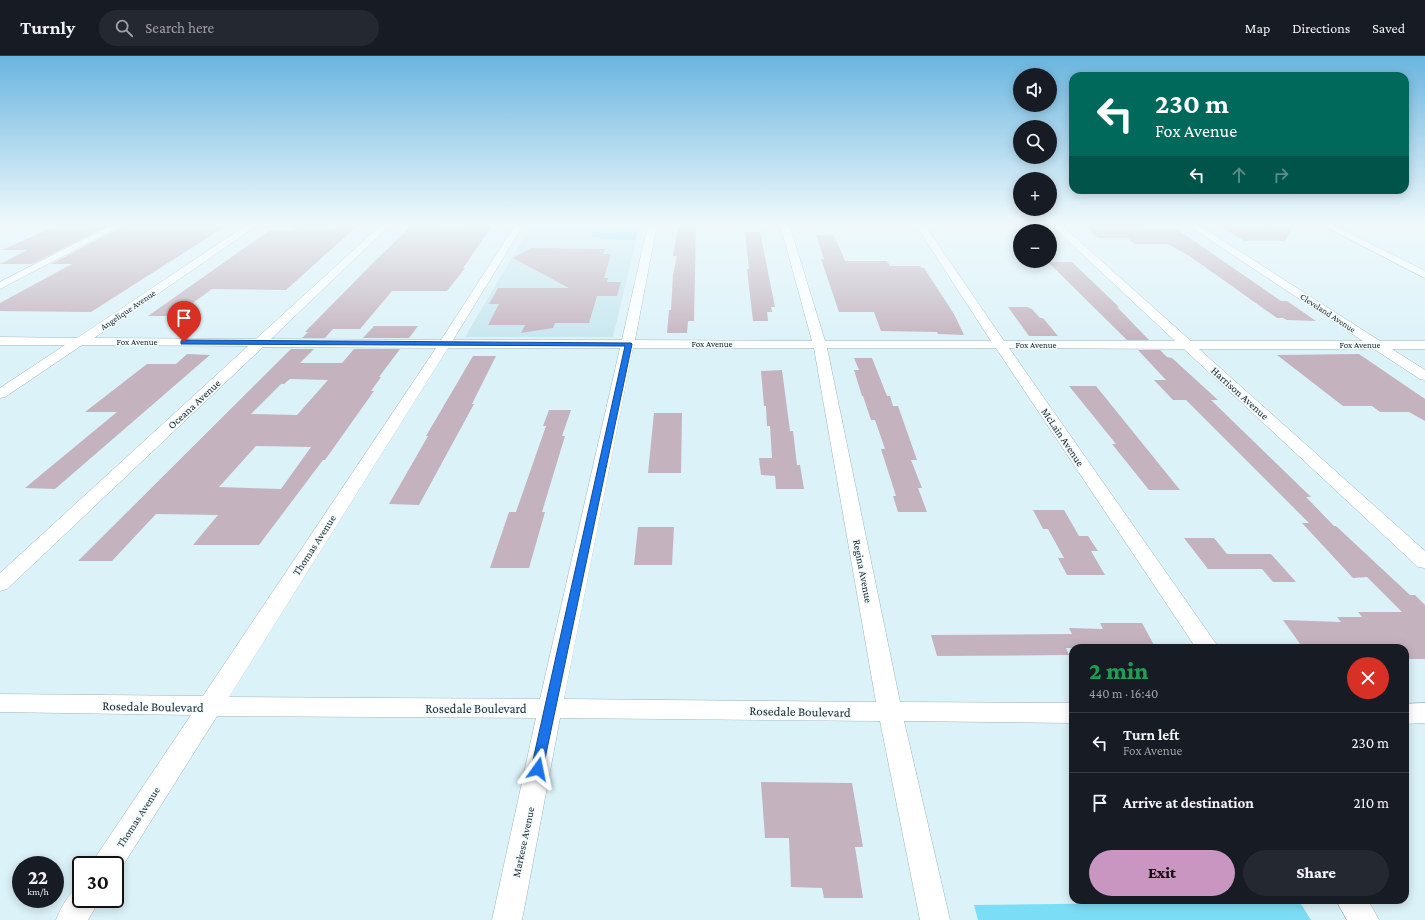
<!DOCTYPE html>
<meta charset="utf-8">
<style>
:root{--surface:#171b24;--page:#242831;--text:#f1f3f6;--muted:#9ea1a6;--line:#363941;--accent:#c996c2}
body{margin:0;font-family:"Crimson Pro",serif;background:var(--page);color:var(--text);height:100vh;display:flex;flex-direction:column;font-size:15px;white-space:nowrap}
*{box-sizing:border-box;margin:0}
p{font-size:13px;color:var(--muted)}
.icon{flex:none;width:22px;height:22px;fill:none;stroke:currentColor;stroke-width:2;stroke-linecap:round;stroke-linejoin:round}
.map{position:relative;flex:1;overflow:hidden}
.panel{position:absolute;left:1069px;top:588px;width:340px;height:260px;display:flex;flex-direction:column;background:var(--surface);border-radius:12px;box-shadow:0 2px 10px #0003}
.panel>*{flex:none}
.hud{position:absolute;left:1069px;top:16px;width:340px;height:122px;border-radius:12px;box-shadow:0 2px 10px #0003;background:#00695c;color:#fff;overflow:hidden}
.fabs{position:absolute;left:1013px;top:12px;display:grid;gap:8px}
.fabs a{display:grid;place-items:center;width:44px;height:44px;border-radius:50%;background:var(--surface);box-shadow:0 2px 10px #0003;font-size:20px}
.speed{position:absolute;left:12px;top:800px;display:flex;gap:8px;font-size:20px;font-weight:700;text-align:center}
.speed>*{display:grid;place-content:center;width:52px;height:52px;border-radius:50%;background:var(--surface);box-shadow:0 2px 10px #0003;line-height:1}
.speed small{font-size:10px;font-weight:400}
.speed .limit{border:2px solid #111;border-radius:6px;background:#fff;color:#111}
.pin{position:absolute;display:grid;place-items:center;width:34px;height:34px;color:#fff;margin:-41px -17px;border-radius:50% 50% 50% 0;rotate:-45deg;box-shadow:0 0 4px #0007}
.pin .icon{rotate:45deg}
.me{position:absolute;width:44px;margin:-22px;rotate:12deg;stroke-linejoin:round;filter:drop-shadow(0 0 3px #0008)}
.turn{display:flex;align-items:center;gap:14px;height:84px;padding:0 20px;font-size:18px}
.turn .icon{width:52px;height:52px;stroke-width:2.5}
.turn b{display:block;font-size:28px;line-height:34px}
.lanes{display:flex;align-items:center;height:38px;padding:0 20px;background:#0003;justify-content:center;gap:20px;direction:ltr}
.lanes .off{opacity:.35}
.round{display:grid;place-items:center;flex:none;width:42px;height:42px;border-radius:21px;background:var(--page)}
.headline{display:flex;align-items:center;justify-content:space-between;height:68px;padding:0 20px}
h1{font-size:24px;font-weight:800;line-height:30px;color:#1e9e55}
.action{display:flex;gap:8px;margin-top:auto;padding:8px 20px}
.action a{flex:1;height:46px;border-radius:24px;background:var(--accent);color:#111;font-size:16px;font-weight:800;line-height:46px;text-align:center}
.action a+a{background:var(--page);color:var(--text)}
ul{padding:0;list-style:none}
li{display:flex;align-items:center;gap:12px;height:60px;padding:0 20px;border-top:1px solid var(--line)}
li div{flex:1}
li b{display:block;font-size:15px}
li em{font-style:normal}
header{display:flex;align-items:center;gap:24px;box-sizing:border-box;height:56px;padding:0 20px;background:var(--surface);border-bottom:1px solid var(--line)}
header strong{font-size:19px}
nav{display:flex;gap:22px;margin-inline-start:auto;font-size:14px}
.search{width:280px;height:36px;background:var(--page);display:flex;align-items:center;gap:10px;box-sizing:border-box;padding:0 14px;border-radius:22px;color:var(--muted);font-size:15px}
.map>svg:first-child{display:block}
</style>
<header>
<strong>Turnly</strong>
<div class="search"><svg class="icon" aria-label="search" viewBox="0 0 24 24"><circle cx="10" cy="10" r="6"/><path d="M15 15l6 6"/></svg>Search here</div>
<nav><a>Map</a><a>Directions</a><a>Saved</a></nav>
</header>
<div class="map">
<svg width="1425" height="864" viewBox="0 0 1425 864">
<rect width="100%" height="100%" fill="#dbf2f8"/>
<!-- built -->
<path fill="#c7e6ef" d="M532,168H640L613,281H465Z"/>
<!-- green -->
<path fill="#7cddf6" d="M593,176H637L635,184L599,183L600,181H591Z
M1299,845L1311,864H978L974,849Z"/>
<!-- building -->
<path fill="#c4b2be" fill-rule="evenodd" d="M60,168H110L32,208H0L27,194H2Z
M125,168H229L91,256L0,255V247L72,208H51L125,169Z
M303,168L333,169L330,171H356L286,234L212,233L175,260H148L270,174H291Z
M1081,168L1171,169L1281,245H1287L1316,265L1287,264L1283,262H1277L1191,201L1168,188H1135L1127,182H1098Z
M439,169L492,170L463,212H465L447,235H392L360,273H333L325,282H302L308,276H305L371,209L411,170H438Z
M1218,169H1294L1285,185H1244Z
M678,170L696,171L694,265H688L687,277H667L669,254H671L673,219L677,200H673Z
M745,176H760L775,251H771L772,256H767L768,265H753L747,213H749Z
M816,179H834L845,205H887L890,210H920L922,212H924L954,258L964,279L938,278L937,276L881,275L874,256H839L821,203H824Z
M531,192L605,193L603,198H611L604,222H608L607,226H621L617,240H597L589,267H555L553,272L521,277L525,269H488L499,248H489L498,232H569L513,202Z
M1048,206H1072L1119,251H1117L1149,284H1127Z
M1008,251H1027L1032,253L1040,262H1043L1058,280H1029Z
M374,270H418L409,282H363Z
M291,293H314L300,307H342L354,293H400L379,321H381L371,335H374L325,404H323L259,489H193L218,459L156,458L112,505H78ZM290,323L328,324L297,359L251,358L281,328H284ZM256,390L311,391L281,433L219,431Z
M1138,294H1160L1167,301L1172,302L1218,344H1211L1311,441H1306L1334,470H1336L1410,539H1415L1425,549V603H1405V592H1303L1283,564L1341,566L1337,561H1362L1358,556H1402L1367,521L1353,522L1302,467H1309L1186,344H1173L1154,324H1166Z
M187,298L210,299L55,433L25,432L117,356H85L147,308H176Z
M1359,298L1425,343V365L1409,356H1380L1372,350H1343L1277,299Z
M473,300H496L472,348H474L419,449L389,448L428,380H426Z
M854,302H872L887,340H890L893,350H898L917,404H911L922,432H918L927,456H898L893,440H896L881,393H885L875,364H871L863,340H862L854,314H859Z
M782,314L790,375H793L797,409H800L804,433H776L775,420L761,419L759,402H772L770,370H767L766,350H764L761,315Z
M1069,330H1096L1180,434H1149L1112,388H1116Z
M549,354H571L562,380H565L542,456H545L529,512H490L509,456H516L546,370H543Z
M654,357H682L681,417H648Z
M1033,454H1064L1079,480H1088L1098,495H1091L1105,519H1067L1058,502H1064L1048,473H1043Z
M638,471H674L672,509H634Z
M1184,482H1214L1227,498H1271L1296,526H1273L1262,513H1208Z
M1100,567H1142L1154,589L1126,588L1128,592H1066L1069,599L937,600L931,579L1072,578L1069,572L1103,573Z
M761,726L852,727L863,791H855L863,842H824L822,832L791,831L789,782H765Z"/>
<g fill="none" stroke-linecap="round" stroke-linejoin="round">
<defs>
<path id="minor" d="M113,168H124L0,233V226Z
M248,168H259L94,282L256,283L382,168H391L271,283L441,284L516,168H524L453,284H622L648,168H657L635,284L812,285L780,168H789L825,285H991L915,168H924L1004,285H1175L1050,168H1060L1191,285H1363L1186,168H1197L1380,285H1425V293H1392L1425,314V324L1420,323L1374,293H1199L1425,495V512L1418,511L1184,293L1009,292L1219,592H1196L996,292H827L900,646L1073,647V667L904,665L950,864H920L880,665L560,662L522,864H492L536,662L217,660L117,819H115V809H93L97,799L191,659L0,656V638L203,640L436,292L263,291L7,533L0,535V517L248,290L82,289L5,341L0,342V332L65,289H0V281L77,282ZM448,292H620L540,643L229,641ZM633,292H814L876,646L564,643Z
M1320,168H1331L1425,215V222Z
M1425,647V667L1405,668V648Z
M81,830V843H100L88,864H56C61,852 69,835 81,830Z
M1336,844H1368L1379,864H1347Z"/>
</defs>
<!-- minor casing -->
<use href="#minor" stroke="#a0b6bc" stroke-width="1"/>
<!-- minor -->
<use href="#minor" fill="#fff" fill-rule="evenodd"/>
</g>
<!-- sky -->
<linearGradient id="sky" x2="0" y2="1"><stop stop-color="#6ab5df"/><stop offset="0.58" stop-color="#eff9fc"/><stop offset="1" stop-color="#eff9fc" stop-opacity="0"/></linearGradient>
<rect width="1425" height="289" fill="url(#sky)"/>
<!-- route -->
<path fill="#1a73e8" stroke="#114b97" d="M184,284L631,287L632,288L542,717L538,719L533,717L531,713L625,290L181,288V285Z"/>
<g text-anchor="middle" stroke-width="3" stroke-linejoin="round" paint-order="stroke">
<!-- far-street labels -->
<g font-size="9" fill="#222a2d" stroke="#f3fcff">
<text transform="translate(128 254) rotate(-34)" y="3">Angelique Avenue</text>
<text transform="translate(1328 257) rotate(33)" y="3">Cleveland Avenue</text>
<text x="137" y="289">Fox Avenue</text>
<text x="712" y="291">Fox Avenue</text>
<text x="1036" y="292">Fox Avenue</text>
<text x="1360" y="292">Fox Avenue</text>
</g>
<!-- street labels -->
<g font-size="11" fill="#222a2d" stroke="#f3fcff">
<text transform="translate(1240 337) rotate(42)" y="4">Harrison Avenue</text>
<text transform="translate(194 348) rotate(-43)" y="4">Oceana Avenue</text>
<text transform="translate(1063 381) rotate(56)" y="4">McLain Avenue</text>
<text transform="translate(314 489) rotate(-57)" y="4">Thomas Avenue</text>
<text transform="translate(863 515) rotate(79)" y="4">Regina Avenue</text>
<text transform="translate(138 761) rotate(-57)" y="4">Thomas Avenue</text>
<text transform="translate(523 786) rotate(-78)" y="4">Markese Avenue</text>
</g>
<!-- near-street labels -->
<g font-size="13" fill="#222a2d" stroke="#f3fcff">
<text transform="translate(153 650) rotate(1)" y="5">Rosedale Boulevard</text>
<text x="476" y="657">Rosedale Boulevard</text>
<text transform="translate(800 655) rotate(1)" y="5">Rosedale Boulevard</text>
</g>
</g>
</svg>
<div class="fabs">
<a><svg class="icon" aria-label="sound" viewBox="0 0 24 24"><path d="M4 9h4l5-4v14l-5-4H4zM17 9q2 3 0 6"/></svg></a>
<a><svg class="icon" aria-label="search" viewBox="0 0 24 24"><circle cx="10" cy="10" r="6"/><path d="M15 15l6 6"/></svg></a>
<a>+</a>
<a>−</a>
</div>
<div class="speed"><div>22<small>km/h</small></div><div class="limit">30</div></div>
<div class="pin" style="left:184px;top:286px;background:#d93025"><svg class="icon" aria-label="arrive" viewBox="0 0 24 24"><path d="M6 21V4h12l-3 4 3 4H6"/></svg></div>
<svg class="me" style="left:538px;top:713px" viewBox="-20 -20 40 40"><path d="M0-17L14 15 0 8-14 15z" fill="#1a73e8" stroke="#fff" stroke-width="4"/></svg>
<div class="hud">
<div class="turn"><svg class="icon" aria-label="left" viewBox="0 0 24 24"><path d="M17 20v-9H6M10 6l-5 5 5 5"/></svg><div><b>230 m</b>Fox Avenue</div></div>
<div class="lanes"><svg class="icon" aria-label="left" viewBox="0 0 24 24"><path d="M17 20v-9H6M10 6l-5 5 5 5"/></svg><svg class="icon off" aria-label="ahead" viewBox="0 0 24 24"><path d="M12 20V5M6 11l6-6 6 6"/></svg><svg class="icon off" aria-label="right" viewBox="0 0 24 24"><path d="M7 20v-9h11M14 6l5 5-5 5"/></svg></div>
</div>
<section class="panel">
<div class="headline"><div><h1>2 min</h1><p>440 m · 16:40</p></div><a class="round" style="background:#d93025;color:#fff"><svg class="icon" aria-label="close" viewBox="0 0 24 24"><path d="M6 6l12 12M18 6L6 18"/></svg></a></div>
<ul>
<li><svg class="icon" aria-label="left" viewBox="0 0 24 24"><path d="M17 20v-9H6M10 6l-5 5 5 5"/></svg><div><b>Turn left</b><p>Fox Avenue</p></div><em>230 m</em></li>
<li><svg class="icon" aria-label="arrive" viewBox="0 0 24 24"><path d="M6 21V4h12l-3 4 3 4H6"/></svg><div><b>Arrive at destination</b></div><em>210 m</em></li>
</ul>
<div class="action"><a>Exit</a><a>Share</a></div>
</section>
</div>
